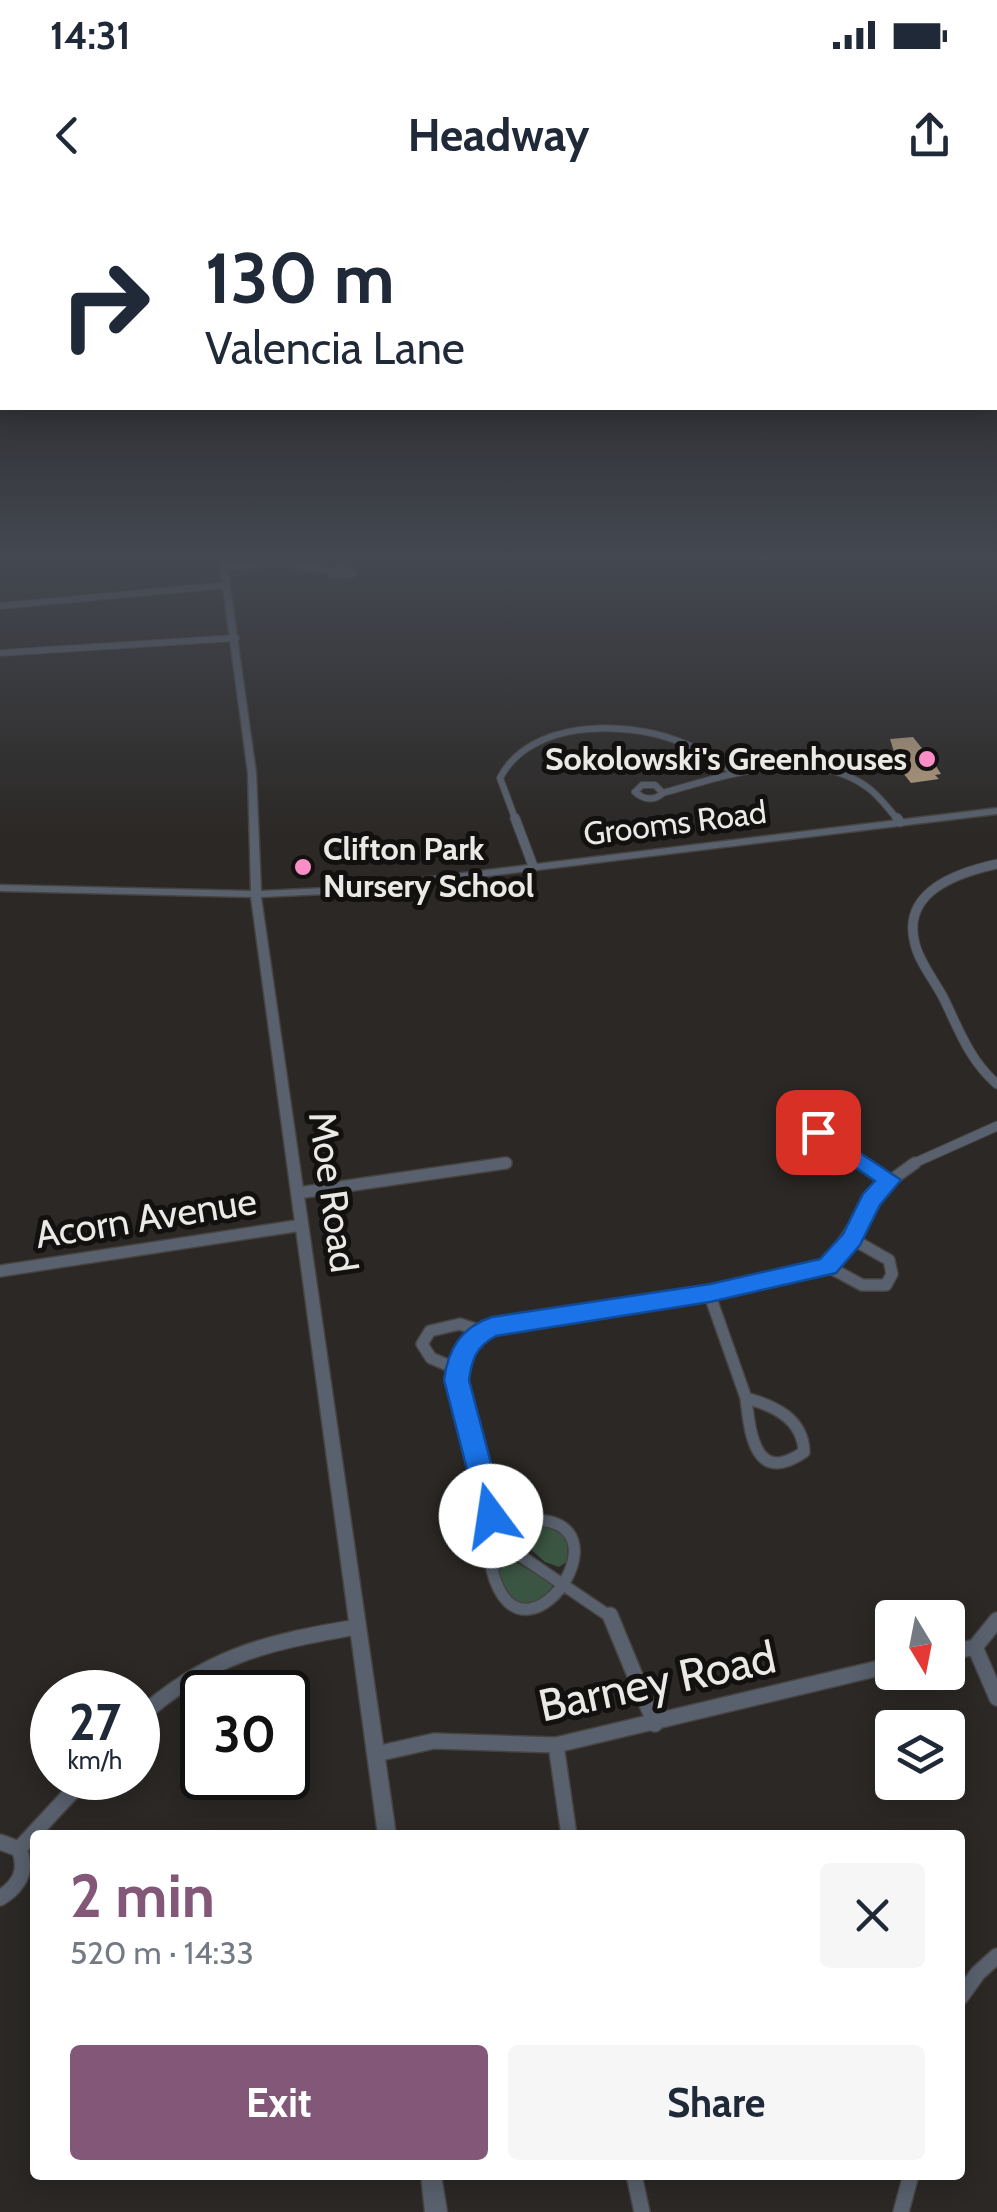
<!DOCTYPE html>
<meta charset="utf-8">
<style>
:root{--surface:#fff;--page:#f6f6f7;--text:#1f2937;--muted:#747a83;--accent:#825778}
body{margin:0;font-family:Cabin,sans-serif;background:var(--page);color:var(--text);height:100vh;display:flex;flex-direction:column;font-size:38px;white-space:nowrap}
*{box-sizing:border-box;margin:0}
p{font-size:32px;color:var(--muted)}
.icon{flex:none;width:55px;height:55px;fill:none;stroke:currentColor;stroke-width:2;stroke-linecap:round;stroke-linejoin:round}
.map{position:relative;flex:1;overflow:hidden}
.panel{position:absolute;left:30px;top:1630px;width:935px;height:350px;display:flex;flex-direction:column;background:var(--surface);border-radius:10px;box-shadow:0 5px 25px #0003}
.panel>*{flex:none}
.top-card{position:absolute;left:0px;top:0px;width:998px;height:210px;box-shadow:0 5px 25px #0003;background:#fff;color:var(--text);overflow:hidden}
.needle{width:65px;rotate:170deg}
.buttons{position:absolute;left:875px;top:1400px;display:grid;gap:20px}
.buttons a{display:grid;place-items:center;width:90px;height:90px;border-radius:10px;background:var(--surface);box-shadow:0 5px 25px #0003;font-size:50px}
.speed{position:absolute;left:30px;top:1470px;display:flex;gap:20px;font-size:50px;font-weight:700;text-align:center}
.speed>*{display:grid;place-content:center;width:130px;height:130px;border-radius:50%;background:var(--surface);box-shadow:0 5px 25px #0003;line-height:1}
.speed small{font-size:25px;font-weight:400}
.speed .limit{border:5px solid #111;border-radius:15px;background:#fff;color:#111}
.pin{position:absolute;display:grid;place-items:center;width:85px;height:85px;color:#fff;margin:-42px;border-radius:20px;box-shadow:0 5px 15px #0006}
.me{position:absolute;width:110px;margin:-55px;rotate:346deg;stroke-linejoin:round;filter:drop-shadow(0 0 8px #0008)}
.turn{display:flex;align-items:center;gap:35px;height:210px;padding:0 40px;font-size:45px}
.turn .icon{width:130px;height:130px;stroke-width:2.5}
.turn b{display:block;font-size:70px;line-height:85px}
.round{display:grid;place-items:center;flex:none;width:105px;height:105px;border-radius:10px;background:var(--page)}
.overview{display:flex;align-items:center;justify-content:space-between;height:170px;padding:0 40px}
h1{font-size:60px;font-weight:700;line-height:75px;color:var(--accent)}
.action{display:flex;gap:20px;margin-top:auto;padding:20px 40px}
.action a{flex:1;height:115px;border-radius:10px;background:var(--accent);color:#fff;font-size:40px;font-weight:700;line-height:115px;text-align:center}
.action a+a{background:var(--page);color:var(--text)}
.status{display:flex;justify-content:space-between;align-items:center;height:70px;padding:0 50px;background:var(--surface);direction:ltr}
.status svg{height:28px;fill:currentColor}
header{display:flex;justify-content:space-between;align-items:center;height:130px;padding:0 40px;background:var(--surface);font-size:45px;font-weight:700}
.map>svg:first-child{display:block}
</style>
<div class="status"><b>14:31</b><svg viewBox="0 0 49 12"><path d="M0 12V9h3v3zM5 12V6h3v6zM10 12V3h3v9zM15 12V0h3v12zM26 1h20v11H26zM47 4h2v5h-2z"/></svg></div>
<header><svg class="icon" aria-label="back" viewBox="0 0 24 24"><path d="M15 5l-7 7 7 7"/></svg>Headway<svg class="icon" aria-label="share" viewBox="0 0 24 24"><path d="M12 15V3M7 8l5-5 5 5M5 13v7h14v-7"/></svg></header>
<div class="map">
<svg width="997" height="2012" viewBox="0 0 997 2012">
<rect width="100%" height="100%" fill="#2b2825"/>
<!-- green -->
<path fill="#3a5542" d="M533,1323L557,1328L567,1340V1362L559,1367L545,1362L509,1330Z
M507,1361H514L552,1384L553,1390L536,1404L515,1403L500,1382L499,1370Z"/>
<!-- building -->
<path fill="#b9a082" d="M913,537L936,566L941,574L935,575L939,579L911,583L899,568L890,539Z"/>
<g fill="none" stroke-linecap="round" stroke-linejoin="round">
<defs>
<path id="minor-far3" d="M224,367L284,363L331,371
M340,368L350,370L353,374L331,375Z
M0,406L227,385
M0,453L236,438
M642,585H655L663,593C654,601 644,600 635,592Z
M663,593C724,576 809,545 867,587C879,595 889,610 899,621
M516,621L500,578C530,520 623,520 678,541C698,548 715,560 733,572"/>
<path id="minor-far2" d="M515,618L533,666
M897,618L900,622
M997,664C956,673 901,692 915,744C920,764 935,781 944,799C959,830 970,861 997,884
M804,909L821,912L825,923L816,928L800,925L796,914Z
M816,928L824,940L865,965
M492,965L506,963
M910,965L997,926"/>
<path id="minor-far1" d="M861,963L890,980
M298,993L506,963
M827,1066L879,989L915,963
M0,1071L302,1025
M709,1093L746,1198
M481,1131L466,1145L457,1179L491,1316L515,1352L612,1418
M457,1169L431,1158L422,1144L430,1131L460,1124L481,1131L709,1093L827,1066L862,1085H886L892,1074L889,1060L852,1039
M746,1198C775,1206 803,1219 804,1252C756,1285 750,1236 746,1198Z
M497,1326C657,1284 524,1493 492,1370L508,1343"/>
<path id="minor" d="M610,1415L655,1524
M975,1447L997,1498
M948,1453L975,1447L997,1420
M138,1519C206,1456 268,1442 357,1427
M556,1545L569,1635
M376,1554L434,1541L556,1545L892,1465
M0,1642L19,1649C28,1671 19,1686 0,1698
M19,1649L85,1578
M960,1798L978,1773L997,1756
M634,1975L642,2012
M901,2012L911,1975"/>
<path id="tertiary" d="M219,358H226L256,573L261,691L348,687L997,608V614L348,693L261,697L396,1635H378L251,697L0,691V685L251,691L248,573Z
M421,1975H441L447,2012H425Z"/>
</defs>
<!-- minor-far3 casing -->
<use href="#minor-far3" stroke="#464340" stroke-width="8"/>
<!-- minor-far2 casing -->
<use href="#minor-far2" stroke="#464340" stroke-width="11"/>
<!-- minor-far1 casing -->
<use href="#minor-far1" stroke="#464340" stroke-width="14"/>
<!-- minor casing -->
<use href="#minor" stroke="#464340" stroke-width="18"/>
<!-- tertiary casing -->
<use href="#tertiary" stroke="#464340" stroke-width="3"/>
<!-- minor-far3 -->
<use href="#minor-far3" stroke="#59616e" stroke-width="6"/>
<!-- minor-far2 -->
<use href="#minor-far2" stroke="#59616e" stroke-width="9"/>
<!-- minor-far1 -->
<use href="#minor-far1" stroke="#59616e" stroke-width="11"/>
<!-- minor -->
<use href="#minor" stroke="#59616e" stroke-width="15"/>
<!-- tertiary -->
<use href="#tertiary" fill="#59616e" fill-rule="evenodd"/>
</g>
<!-- sky -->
<linearGradient id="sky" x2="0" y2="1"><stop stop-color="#181614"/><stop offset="0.56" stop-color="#444851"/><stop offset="1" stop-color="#444851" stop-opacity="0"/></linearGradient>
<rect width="997" height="640" fill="url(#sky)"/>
<!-- route -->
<path fill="#1a73e8" stroke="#114b97" stroke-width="2.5" d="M818,925L901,980L880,1005L860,1045L836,1073L710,1102L496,1136C477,1146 472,1158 469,1180L505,1316L501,1324L491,1328L481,1324L444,1180C448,1149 461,1127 492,1117L710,1084L820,1059L843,1034L863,994L875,981L811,937L807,932Z"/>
<!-- markers -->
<g fill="#fa8fc7" stroke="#131110" stroke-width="4">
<circle cx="927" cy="559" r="10"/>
<circle cx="303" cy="667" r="10"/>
</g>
<g text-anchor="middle" stroke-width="10" stroke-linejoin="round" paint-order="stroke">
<!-- far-poi labels -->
<g font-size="32" font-weight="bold" fill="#ebe9e6" stroke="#131110" text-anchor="end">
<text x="907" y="570">Sokolowski's Greenhouses</text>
<text x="323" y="660" text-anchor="start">Clifton Park<tspan x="323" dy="37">Nursery School</tspan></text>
</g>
<!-- far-street labels -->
<g font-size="32" fill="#ebe9e6" stroke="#131110">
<text transform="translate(675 623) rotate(-7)" y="11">Grooms Road</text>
</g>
<!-- street labels -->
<g font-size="38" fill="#ebe9e6" stroke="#131110">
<text transform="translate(333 992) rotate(82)" y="13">Moe Road</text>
<text transform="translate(146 1018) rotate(-9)" y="13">Acorn Avenue</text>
</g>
<!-- near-street labels -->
<g font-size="45" fill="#ebe9e6" stroke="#131110">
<text transform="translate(657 1481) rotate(-12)" y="16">Barney Road</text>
</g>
</g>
</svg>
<div class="buttons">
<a><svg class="needle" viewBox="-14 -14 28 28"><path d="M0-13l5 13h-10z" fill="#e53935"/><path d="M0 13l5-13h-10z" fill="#747a83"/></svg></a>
<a><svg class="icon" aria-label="layers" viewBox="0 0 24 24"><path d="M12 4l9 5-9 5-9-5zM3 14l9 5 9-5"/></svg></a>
</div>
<div class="speed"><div>27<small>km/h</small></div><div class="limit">30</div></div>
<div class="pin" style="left:818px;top:932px;background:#d93025"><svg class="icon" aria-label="arrive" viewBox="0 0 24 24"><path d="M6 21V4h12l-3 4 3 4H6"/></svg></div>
<svg class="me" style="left:491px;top:1316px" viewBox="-20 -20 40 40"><circle r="19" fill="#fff"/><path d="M0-13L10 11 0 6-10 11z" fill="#1a73e8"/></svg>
<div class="top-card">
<div class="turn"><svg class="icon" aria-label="right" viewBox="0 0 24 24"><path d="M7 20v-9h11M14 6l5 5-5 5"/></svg><div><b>130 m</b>Valencia Lane</div></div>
</div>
<section class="panel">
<div class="overview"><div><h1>2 min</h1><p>520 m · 14:33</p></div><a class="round"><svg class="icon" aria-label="close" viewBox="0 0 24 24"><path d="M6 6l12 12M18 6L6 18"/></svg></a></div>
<div class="action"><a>Exit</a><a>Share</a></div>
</section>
</div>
